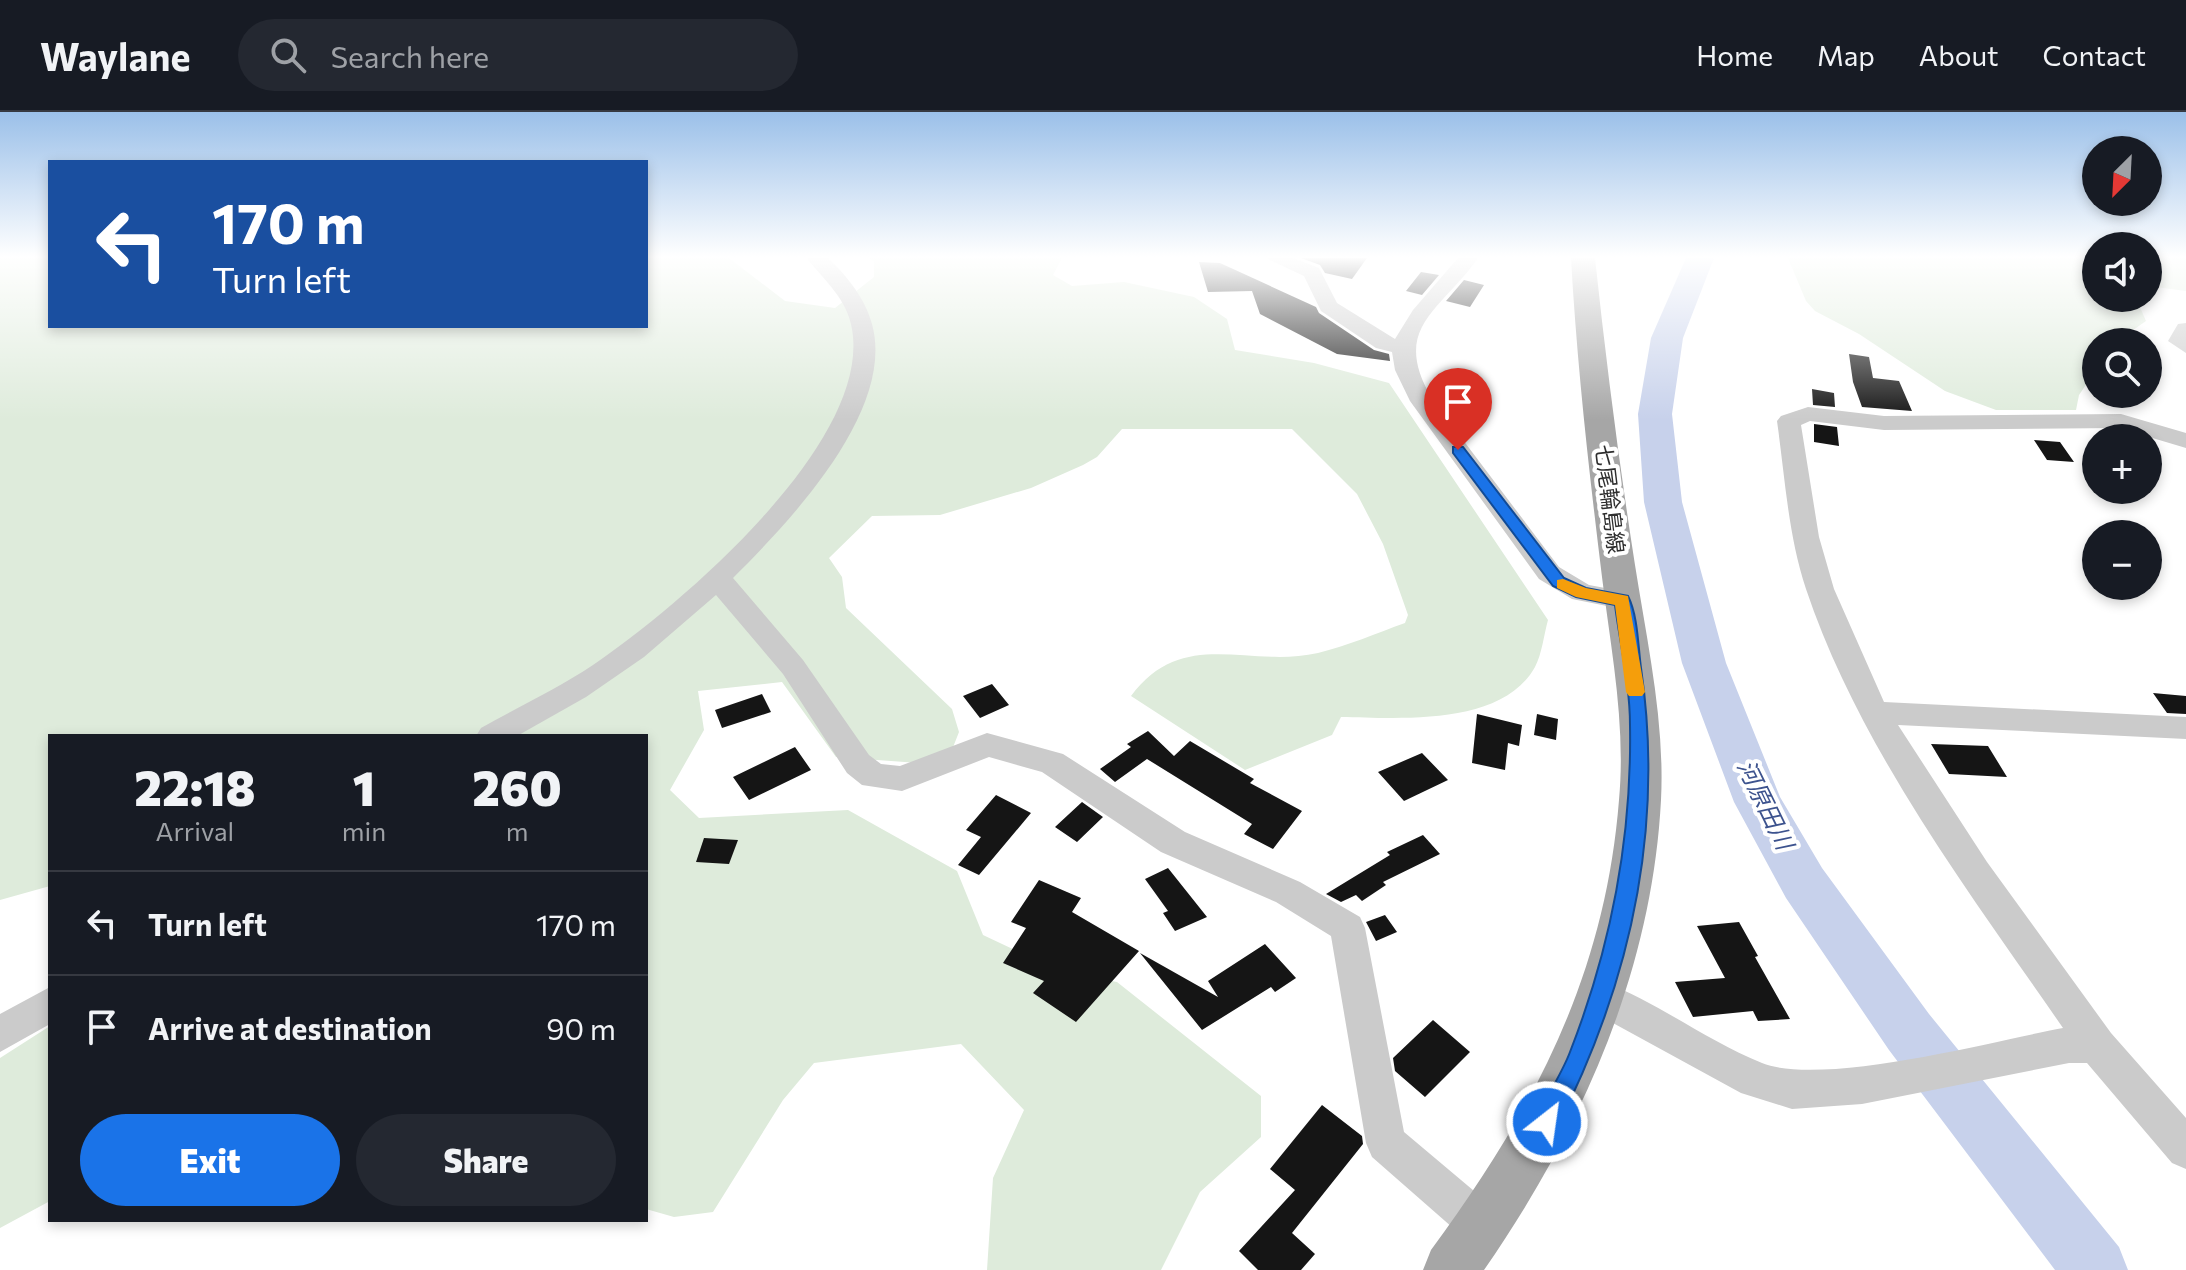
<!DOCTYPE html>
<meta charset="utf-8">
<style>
:root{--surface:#171b24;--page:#242831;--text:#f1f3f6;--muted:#9ea1a6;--line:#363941;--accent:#1a73e8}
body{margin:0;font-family:Commissioner,"Noto Sans JP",sans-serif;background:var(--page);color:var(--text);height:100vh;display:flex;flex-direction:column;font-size:30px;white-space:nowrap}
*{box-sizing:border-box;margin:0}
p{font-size:26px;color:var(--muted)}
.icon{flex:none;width:44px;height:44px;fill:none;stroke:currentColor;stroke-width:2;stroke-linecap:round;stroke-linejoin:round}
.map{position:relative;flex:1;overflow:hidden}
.panel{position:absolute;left:48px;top:622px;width:600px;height:488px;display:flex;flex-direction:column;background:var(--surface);border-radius:0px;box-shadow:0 4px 12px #0003}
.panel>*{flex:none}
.guide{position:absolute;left:48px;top:48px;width:600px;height:168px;border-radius:0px;box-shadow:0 4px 12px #0003;background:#1a4fa0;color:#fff;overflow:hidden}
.needle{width:52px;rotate:204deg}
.buttons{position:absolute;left:2082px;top:24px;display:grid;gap:16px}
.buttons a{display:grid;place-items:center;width:80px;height:80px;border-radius:50%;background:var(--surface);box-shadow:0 4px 12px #0003;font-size:40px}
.pin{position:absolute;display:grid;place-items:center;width:68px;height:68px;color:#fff;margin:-82px -34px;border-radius:50% 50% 50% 0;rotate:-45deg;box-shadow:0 0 8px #0007}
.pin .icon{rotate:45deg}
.me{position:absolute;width:88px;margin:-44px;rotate:30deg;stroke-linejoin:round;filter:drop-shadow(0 0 6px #0008)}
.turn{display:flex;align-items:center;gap:28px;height:168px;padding:0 32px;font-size:36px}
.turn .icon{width:104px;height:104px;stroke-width:2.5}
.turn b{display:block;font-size:56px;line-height:68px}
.eta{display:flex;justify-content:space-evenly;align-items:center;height:136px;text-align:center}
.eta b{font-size:48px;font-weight:800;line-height:56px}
.button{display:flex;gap:16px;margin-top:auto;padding:16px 32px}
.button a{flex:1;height:92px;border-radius:48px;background:var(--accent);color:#fff;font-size:32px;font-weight:800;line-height:92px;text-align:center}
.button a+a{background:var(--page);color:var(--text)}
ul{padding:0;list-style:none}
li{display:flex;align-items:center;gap:24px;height:104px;padding:0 32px;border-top:2px solid var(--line)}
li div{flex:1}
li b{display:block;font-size:30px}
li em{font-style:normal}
header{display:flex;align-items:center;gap:48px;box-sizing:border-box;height:112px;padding:0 40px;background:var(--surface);border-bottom:2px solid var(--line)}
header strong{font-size:38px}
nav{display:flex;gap:44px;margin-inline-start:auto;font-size:28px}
.search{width:560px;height:72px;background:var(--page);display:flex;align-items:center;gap:20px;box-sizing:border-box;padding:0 28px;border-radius:44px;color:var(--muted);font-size:30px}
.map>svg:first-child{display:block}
</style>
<header>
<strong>Waylane</strong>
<div class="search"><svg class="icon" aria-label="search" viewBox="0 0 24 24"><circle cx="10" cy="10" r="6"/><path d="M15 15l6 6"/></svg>Search here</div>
<nav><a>Home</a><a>Map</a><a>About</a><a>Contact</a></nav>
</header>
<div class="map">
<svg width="2186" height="1158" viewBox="0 0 2186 1158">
<rect width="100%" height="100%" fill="#fff"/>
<!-- green -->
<path fill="#deebdb" d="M0,146H50V214H646V146H729L785,189L835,196L874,165V149L869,146H1062L1053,163L1072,174L1124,170L1194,185L1227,207L1235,238L1314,251L1389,271L1548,508C1544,522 1542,542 1535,555C1502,615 1398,606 1341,605L1332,623L1245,658L1131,584C1183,514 1248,557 1318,541C1347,534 1377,521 1405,511L1408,503L1383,432L1357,382L1292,317H1122L1097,345L1083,353L1031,376L940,403L872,404L829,446L842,465L846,496L952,597L959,620L946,653L836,645L782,570L698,579L704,618L670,678L699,706L848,698L957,759L983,823L1059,859L1117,870L1261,984V1025L1200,1080L1161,1158H987L993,1066L1024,998L961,932L814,951L783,988L713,1100L674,1105L646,1097V624H50V774L0,788Z
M1788,146H2096V186H2136L2146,209L2116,230H2096V258L2079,283L2076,298H1996L1945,279L1859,222L1815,199L1806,189Z
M2148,146H2186V179L2148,174Z
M50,914V1089L0,1116V946Z"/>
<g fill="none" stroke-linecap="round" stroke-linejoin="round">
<!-- river -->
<path fill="#c7d1eb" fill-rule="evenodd" d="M1686,146H1714L1683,226L1672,302L1682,390L1726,551L1780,685L1822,756L1929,902L2119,1135L2128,1158H2055L1889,938L1786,786L1734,690L1682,551L1644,390L1638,302L1651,226Z"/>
</g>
<!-- building -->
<path fill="#151515" d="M1301,146H1367L1352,167L1325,161L1320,153Z
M1199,150L1220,151L1316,195L1319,201L1374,238L1389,242L1390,249L1337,242L1260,202L1252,179L1208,180Z
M1421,160L1439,163L1422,183L1406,179Z
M1464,168L1484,173L1470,195L1446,189Z
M1849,242L1869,245L1873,266L1899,269L1912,299L1862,295L1853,270Z
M1812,277L1834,281L1835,295L1813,293Z
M1814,312L1837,315L1839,334L1814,330Z
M2034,328L2060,330L2074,350L2047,348Z
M992,572L1009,593L980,606L963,584Z
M2153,581L2186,584V602L2167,601Z
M762,582L771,600L722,616L715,598Z
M1477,602L1522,613L1519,634L1508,631L1505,658L1472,651Z
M1537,602L1558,607L1556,628L1534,623Z
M1148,619L1174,644L1190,629L1254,667L1250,671L1302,699L1273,737L1244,722L1252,712L1147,647L1115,670L1100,657L1131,635L1127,632Z
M1931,632L1988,634L2007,665L1949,662Z
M795,635L811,658L749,688L733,665Z
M1422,641L1448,668L1404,689L1378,660Z
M996,683L1031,701L979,763L958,753L981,725L966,718Z
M1082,690L1103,705L1077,730L1055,715Z
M1423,723L1440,742L1383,770L1386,773L1362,789L1356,783L1341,790L1326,782L1390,743L1387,740Z
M704,726L738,728L729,752L696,750Z
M1168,756L1207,805L1175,819L1163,801L1168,799L1145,767Z
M1039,768L1081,786L1072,800L1139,839L1076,910L1033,881L1044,869L1003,851L1026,816L1011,810Z
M1385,803L1397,820L1376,829L1366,810Z
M1739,810L1758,844L1755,845L1790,907L1758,909L1753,899L1693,905L1675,870L1725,866L1697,814Z
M1265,832L1296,866L1275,880L1271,875L1202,918L1140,841L1218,885L1208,869Z
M1433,908L1470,940L1425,985L1395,959L1393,946Z
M1322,993L1362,1024L1363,1032L1292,1121L1315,1142L1301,1158H1258L1239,1139L1295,1078L1270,1057Z"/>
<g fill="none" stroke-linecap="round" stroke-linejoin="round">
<!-- minor -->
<path fill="#cbcbcb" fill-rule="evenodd" d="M807,146H828C847,164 865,186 872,212C896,299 789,410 733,466L803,548L869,643L881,652L900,654L987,621L1063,642L1185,720L1300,770L1360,805L1365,816L1404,1020L1499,1100L1505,1115L1499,1130L1484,1136L1469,1130L1372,1045L1366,1031L1331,824L1276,790L1161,740L1042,660L989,645L902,679L862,673L847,661L783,562L716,483L644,545L586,585L517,624H476L481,616C518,595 557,577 593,553C678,495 872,331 852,217C847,186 825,170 807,146Z
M1266,146H1293L1319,156L1337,191L1395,227L1413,198L1458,146H1478C1440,200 1390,215 1432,287L1559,455L1589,473L1632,481L1636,488L1632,495L1622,497L1572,487L1539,467L1410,289L1395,258L1392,240L1376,236L1321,199L1304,164Z
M2186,211V241L2168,229L2178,212Z
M1808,295L1884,304L2121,302L2186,321V336L2119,316L1884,318L1810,309L1801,313L1819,425L1834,477L1884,590L2186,605V627L1898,613L1987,750L2111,921L2186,1006V1057L2172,1051L2087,951H2069L1862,992L1792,997L1741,981L1591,899L1585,887L1591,875L1604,870C1659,891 1707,929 1762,951C1822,975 1994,929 2063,916C1969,780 1859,635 1806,477C1788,423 1785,365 1777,309L1781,304Z
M50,875V912L0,940V902Z"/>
<!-- major -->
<path fill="#a6a6a6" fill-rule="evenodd" d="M1571,146H1595C1606,249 1619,351 1635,453C1647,530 1665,609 1661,688C1652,860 1581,1018 1484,1158H1423L1431,1138C1534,998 1605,864 1619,688C1626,613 1611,538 1602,465C1589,359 1577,253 1571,146Z"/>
</g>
<!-- sky -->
<linearGradient id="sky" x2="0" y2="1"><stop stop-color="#9bc0e9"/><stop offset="0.47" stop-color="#fff"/><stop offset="1" stop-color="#fff" stop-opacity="0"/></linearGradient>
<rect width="2186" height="308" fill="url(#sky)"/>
<!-- route -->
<path fill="#1a73e8" stroke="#114b97" stroke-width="2" d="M1453,335H1463L1564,466L1586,476L1628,484C1638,504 1638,534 1641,556C1665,720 1630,873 1555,1019L1547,1022L1538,1019L1534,1010C1545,986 1561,964 1570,940C1611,835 1632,726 1630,613C1630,573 1620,532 1615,493L1576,485L1553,474L1453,341Z"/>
<!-- slow -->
<path fill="#f59e0b" d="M1563,467L1586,476L1628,484L1645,580L1642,584H1629L1626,580L1615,493L1576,485L1557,476V468Z"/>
<g text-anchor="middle" stroke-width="8" stroke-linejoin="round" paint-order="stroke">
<!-- street labels -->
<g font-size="22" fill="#2e2e2e" stroke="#fff">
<text transform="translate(1610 387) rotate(83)" y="8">七尾輪島線</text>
</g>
<!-- water labels -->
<g font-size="24" font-style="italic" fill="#3d538e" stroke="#fff">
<text transform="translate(1765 693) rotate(64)" y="8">河原田川</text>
</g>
</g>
</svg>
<div class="buttons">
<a><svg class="needle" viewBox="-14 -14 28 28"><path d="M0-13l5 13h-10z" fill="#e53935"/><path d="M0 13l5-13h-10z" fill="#9ea1a6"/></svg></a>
<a><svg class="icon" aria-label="sound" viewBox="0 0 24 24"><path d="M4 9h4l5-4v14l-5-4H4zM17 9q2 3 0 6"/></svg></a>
<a><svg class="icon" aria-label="search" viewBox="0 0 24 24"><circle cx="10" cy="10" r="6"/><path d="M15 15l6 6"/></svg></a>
<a>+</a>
<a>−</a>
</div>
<div class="pin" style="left:1458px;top:338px;background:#d93025"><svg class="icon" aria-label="arrive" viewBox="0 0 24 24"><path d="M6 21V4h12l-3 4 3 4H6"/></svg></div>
<svg class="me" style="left:1547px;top:1010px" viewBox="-20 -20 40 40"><circle r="17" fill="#1a73e8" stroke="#fff" stroke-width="3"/><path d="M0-11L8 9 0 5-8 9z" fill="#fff"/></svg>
<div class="guide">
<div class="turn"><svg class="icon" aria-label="left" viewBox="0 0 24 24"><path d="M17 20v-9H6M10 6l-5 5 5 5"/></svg><div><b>170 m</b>Turn left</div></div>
</div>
<section class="panel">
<div class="eta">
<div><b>22:18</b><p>Arrival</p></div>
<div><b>1</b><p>min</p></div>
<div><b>260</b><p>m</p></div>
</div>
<ul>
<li><svg class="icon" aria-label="left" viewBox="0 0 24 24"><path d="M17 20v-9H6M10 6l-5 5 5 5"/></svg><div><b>Turn left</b></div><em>170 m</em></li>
<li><svg class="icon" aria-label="arrive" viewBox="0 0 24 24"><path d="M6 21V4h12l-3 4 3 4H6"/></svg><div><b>Arrive at destination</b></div><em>90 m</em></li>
</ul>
<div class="button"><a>Exit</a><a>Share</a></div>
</section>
</div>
